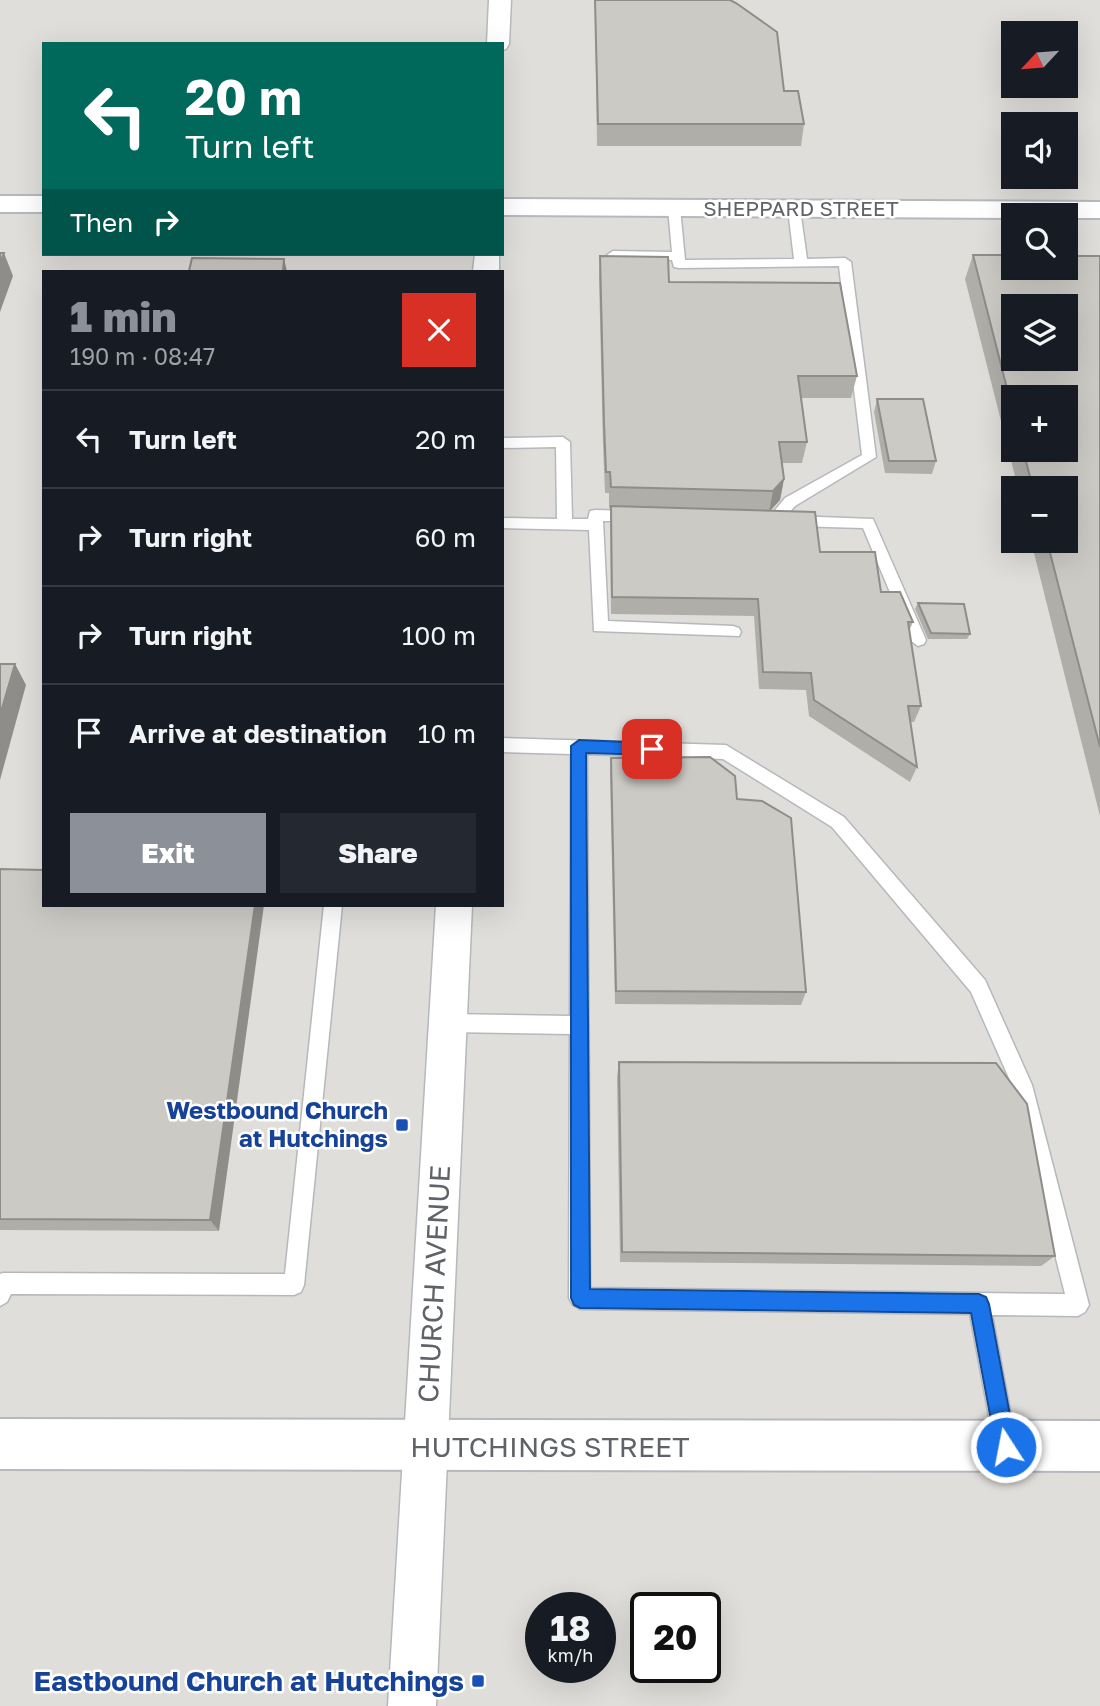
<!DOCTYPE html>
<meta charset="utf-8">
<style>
:root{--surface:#171b24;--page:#242831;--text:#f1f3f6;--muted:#9ea1a6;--line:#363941;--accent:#8c9099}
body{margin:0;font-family:"Golos Text",sans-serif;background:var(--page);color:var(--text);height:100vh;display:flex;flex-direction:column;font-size:26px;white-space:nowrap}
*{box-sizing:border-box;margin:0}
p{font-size:23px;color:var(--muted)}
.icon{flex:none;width:38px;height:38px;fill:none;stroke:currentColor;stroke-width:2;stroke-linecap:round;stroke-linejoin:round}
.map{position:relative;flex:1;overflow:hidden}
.panel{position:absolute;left:42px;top:270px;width:462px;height:637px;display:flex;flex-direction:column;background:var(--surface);border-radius:0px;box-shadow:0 7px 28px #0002}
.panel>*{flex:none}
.hud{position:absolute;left:42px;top:42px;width:462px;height:214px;border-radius:0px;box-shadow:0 7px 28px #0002;background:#00695c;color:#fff;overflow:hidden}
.needle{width:46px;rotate:244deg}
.tools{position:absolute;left:1001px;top:21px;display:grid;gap:14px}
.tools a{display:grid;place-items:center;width:77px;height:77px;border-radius:0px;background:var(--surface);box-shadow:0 7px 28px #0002;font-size:35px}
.speed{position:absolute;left:525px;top:1592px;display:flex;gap:14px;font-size:35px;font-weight:700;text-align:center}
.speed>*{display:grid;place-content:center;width:91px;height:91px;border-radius:50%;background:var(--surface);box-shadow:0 7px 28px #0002;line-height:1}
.speed small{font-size:18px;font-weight:400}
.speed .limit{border:4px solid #111;border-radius:10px;background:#fff;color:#111}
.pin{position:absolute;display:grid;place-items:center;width:60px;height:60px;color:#fff;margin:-30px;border-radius:14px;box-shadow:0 4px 10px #0006}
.me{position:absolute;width:77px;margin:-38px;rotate:349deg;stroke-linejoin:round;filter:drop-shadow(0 0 5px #0008)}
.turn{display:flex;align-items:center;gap:24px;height:147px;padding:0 28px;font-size:32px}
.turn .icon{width:91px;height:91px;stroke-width:2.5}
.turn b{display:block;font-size:49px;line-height:60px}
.then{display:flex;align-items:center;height:66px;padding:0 28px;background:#0003;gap:14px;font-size:26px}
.round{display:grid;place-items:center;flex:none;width:74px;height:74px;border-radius:0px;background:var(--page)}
.head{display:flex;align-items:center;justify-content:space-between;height:119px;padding:0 28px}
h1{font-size:42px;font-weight:800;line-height:52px;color:var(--accent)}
.action{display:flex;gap:14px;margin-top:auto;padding:14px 28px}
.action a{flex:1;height:80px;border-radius:0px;background:var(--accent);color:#fff;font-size:28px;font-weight:800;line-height:80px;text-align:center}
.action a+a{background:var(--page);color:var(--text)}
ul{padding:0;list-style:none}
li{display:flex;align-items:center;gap:21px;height:98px;padding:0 28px;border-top:2px solid var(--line)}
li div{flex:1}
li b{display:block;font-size:26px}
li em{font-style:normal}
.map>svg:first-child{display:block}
</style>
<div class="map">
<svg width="1100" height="1706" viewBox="0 0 1100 1706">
<rect width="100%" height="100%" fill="#f1efe8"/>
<!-- industrial -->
<path fill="#e0deda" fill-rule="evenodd" d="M0,0H1100V1706H0ZM1013,33H1066V86H1013ZM44,44H502V254H44ZM1013,124H1066V177H1013ZM1013,215H1066V268H1013ZM44,271H502V905H44ZM1013,306H1066V359H1013ZM1013,397H1066V450H1013ZM1013,488H1066V541H1013ZM541,1608H600V1668H541ZM646,1608H705V1668H646Z"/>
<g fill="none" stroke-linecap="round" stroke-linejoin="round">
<defs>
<path id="service" d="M674,204L680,208L685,260L794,259L788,209L794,205L800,209L807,259L845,258L851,262L876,457L795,506L779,524L774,525L767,520L785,498L862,455L839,266L679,268L674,267L672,260L609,258L607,255L613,251L672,252L668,208Z
M563,437L570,442L572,519H588L590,511L595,510L635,511L642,516L635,521H603L608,621L733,626L739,628L741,632L739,636L594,631L589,530L502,528V518L557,519L556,447L502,448V438Z
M792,516L873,519L926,640L924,644L918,646L910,640L863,528L792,526L785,521Z
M502,738L726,745L844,817L985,980L1032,1085L1089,1305L1085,1312L1078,1316L992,1315L1016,1443L1013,1451L1005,1454L997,1451L994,1443L970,1314L580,1309L573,1305L569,1298L570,1034L448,1032L441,1029L439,1023L441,1017L448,1014L570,1016L571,754L502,752ZM587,754L723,759L832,827L971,992L1012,1085L1065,1294L590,1288Z
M324,905H342L304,1285L301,1292L294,1295L11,1294L7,1302L0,1306V1274L3,1273L285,1274Z"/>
<path id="minor" d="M489,0H511L509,44L506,49L502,50V44H487Z
M475,254H499V271H473Z
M436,905H472L436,1706H388Z"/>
<path id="tertiary" d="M0,196H44V212H0Z
M502,199L1100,202V218H1066V215H1013V218L502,215Z
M0,1419L1100,1421V1471L0,1469Z"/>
</defs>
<!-- service casing -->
<use href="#service" stroke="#b5b8bc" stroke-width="3"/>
<!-- minor casing -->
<use href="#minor" stroke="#b5b8bc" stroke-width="3"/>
<!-- tertiary casing -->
<use href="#tertiary" stroke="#b5b8bc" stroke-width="4"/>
<!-- service -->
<use href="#service" fill="#fff" fill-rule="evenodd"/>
<!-- minor -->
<use href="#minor" fill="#fff" fill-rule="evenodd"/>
<!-- tertiary -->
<use href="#tertiary" fill="#fff" fill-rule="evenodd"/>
</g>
<!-- wall -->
<path fill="#afaea9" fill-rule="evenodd" d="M595,0H730L804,124L801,146H597Z
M973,255L1100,256V816L1031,541H1066V488H1018L965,279ZM1013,397L1066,450H1013Z
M600,256L669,282L857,376L851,398H801L807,442L802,463H782L784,479L780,500L771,510L820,552L881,592L913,622L909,631L921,706L914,722H910L917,767L910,782L809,716L806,690L759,689L754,616L611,614L610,524L611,508H609V493H605L603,445L599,278Z
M877,399L936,461L932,474L885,473L874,412Z
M918,603L970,634L967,639H928L915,609Z
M611,758L737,799L806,992L801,1005L615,1004L610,774Z
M0,869L219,1231L0,1230Z
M619,1062L1055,1256L1041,1266L620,1262L617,1077Z"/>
<!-- shaded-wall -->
<path fill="#8f8d8a" d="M4,253L13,276L0,312V262Z
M284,259L287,271H283Z
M784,479L780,500L769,512L773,491Z
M15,664L26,685L0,780V715Z
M255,905H264L219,1231L210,1220Z"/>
<!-- building -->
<path fill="#cccac5" stroke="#8f8d8a" stroke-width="2" fill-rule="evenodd" d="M595,0H730L736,3L777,32L784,91H798L804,124H598Z
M0,253H4L0,262Z
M973,255H1013V268H1066V256H1100V747L1047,541H1066V488H1033L1023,450H1066V397H1013V412ZM1013,306H1066V359H1013Z
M600,256L668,257L669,282L840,283L857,376H798L807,442H779L784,479L773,491L611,487L610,472H606L604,423Z
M192,258L284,259L283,271H189Z
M877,399H923L936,461H889Z
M611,506L815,512L820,552H875L881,592H900L913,622H908L921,706H908L917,767L814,700L811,673L763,672L758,599L612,597Z
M918,603L964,604L970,634L931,633Z
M0,664H15L0,715Z
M710,757L735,776L737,799L762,801L791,818L806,992L616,991L611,758Z
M0,869L44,870V905H255L210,1220L0,1219Z
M619,1062L996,1063L1027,1104L1055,1256L622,1252Z"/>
<!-- route -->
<path fill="#1a73e8" stroke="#114b97" stroke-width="2" d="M579,740L652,743L660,749L652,755L586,753L590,1289L979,1294L986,1297L989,1304L1016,1447L1013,1454L1006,1457L999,1454L996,1447L971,1313L580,1308L574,1305L571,1298V746Z"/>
<!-- markers -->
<g fill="#1a4fb4" stroke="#fff" stroke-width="2.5">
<rect x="395" y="1118" width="14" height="14" rx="3.5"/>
<rect x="471" y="1674" width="14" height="14" rx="3.5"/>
</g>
<g text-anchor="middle" stroke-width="5" stroke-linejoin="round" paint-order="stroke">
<!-- far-street labels -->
<g font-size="21" fill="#5f6368" stroke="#fff">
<text x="801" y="216">SHEPPARD STREET</text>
</g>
<!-- transit labels -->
<g font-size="24" font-weight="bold" fill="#164399" stroke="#fff" text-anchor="end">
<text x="388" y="1119">Westbound Church<tspan x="388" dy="28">at Hutchings</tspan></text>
</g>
<!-- near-street labels -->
<g font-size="28" fill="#5f6368" stroke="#fff">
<text transform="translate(434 1284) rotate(-87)" y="10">CHURCH AVENUE</text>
<text x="550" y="1457">HUTCHINGS STREET</text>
</g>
<!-- near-transit labels -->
<g font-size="28" font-weight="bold" fill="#164399" stroke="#fff" text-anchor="end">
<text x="464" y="1691">Eastbound Church at Hutchings</text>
</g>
</g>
</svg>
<div class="tools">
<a><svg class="needle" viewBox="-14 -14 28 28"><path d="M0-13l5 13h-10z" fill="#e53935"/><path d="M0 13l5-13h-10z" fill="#9ea1a6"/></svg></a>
<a><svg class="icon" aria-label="sound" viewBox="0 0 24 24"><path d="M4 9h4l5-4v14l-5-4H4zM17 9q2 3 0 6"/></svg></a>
<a><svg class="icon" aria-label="search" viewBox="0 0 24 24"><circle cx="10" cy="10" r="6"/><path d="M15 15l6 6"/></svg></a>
<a><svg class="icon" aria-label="layers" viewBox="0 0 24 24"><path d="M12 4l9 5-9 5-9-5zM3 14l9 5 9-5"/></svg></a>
<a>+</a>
<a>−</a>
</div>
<div class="speed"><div>18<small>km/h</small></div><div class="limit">20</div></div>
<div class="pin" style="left:652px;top:749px;background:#d93025"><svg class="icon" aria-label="arrive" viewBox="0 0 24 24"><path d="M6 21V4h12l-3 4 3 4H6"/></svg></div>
<svg class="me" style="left:1006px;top:1447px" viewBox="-20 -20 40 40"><circle r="17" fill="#1a73e8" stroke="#fff" stroke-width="3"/><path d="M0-11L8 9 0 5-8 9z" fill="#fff"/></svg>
<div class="hud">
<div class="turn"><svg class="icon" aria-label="left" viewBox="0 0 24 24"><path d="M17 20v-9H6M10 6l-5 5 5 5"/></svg><div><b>20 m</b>Turn left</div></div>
<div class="then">Then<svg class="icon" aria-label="right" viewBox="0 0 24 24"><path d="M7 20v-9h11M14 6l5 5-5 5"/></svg></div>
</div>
<section class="panel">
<div class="head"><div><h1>1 min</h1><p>190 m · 08:47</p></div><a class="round" style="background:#d93025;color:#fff"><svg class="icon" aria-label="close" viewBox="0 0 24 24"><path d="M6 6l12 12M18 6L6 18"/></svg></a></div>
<ul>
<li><svg class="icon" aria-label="left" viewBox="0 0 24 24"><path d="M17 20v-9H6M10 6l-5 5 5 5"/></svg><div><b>Turn left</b></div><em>20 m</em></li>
<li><svg class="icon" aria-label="right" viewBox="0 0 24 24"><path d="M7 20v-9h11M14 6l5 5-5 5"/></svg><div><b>Turn right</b></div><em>60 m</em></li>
<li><svg class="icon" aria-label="right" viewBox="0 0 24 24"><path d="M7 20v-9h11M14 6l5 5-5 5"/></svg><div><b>Turn right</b></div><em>100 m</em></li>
<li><svg class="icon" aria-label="arrive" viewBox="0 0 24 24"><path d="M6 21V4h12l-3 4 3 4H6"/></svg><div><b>Arrive at destination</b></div><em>10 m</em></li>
</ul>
<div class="action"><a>Exit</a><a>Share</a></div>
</section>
</div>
